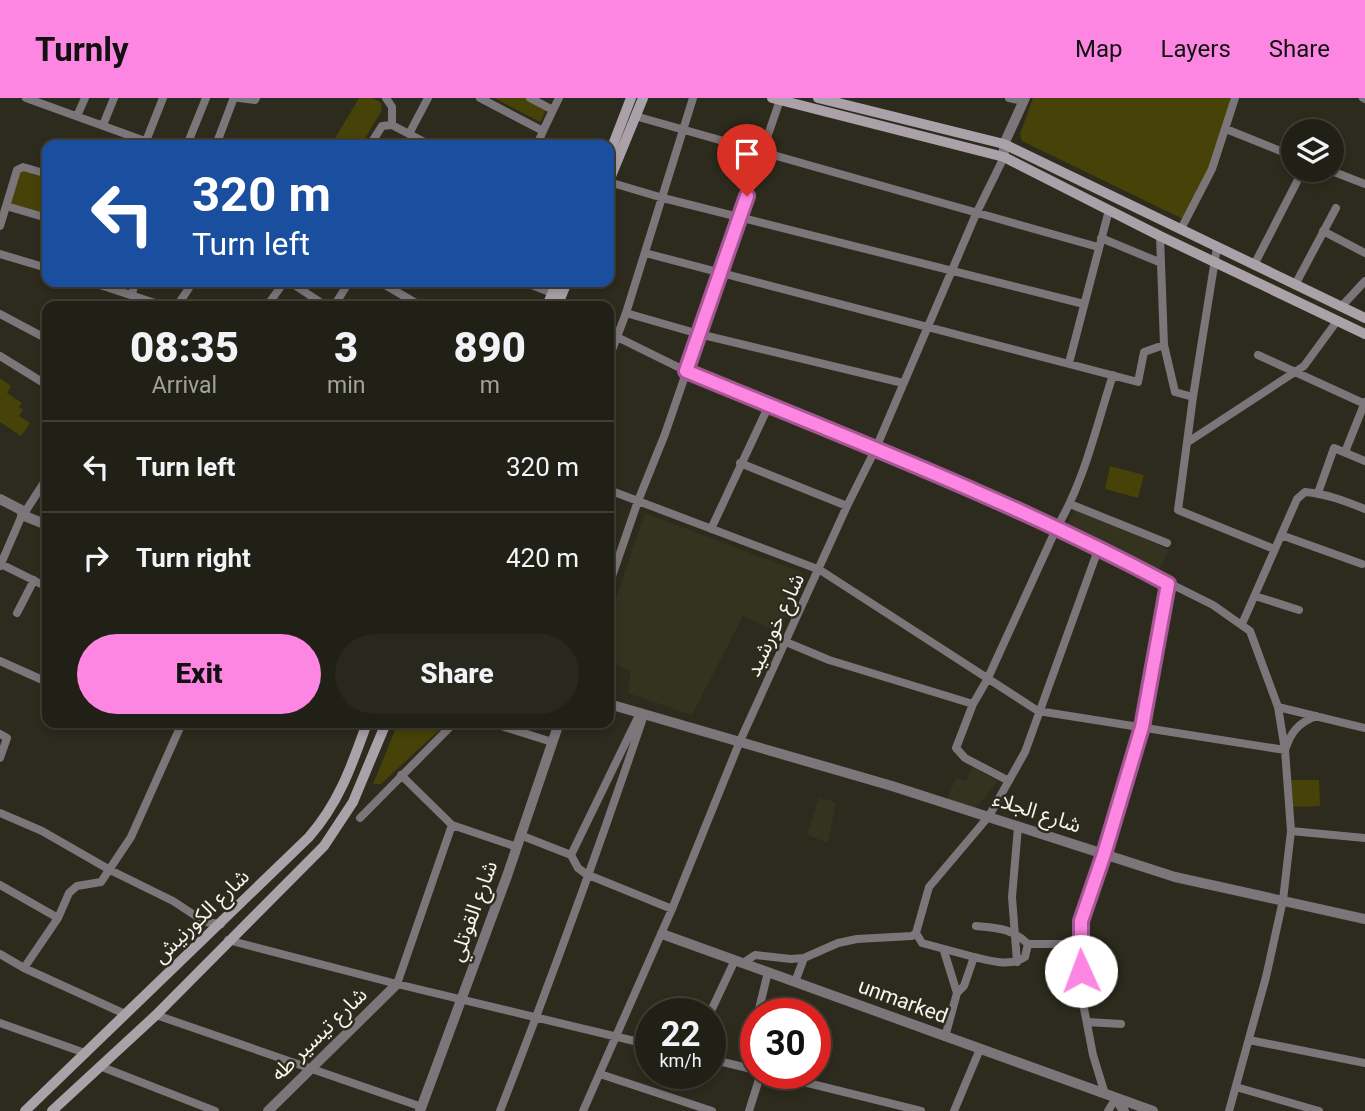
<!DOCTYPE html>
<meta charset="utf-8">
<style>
:root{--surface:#212016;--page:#29281f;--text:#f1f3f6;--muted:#a2a3a1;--line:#3e3e35;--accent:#fd86e2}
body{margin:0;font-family:Roboto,"Noto Sans Arabic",sans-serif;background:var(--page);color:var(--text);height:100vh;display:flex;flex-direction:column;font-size:26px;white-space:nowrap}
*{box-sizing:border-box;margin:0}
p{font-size:23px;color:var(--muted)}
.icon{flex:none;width:38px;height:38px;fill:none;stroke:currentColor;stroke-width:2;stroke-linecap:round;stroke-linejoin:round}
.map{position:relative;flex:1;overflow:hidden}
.drawer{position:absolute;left:42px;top:203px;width:572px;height:427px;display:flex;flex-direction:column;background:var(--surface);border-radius:14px;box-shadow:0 4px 10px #0003,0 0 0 2px var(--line)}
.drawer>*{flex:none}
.guide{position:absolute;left:42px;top:42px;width:572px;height:147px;border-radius:14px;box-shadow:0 4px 10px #0003,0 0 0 2px var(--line);background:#1a4fa0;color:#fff;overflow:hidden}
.controls{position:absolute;left:1281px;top:21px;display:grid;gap:14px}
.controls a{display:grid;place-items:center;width:63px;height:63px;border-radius:50%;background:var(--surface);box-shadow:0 4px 10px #0003,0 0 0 2px var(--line);font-size:35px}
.speed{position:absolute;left:635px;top:900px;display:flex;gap:14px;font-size:35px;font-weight:700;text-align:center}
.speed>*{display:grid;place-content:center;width:91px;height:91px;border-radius:50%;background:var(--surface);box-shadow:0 4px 10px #0003,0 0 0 2px var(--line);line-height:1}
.speed small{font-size:18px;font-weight:400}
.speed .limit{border:10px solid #d22;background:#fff;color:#111}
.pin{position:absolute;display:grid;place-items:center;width:60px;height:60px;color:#fff;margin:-72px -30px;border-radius:50% 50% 50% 0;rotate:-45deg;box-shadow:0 0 7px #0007}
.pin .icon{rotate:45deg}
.me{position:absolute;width:77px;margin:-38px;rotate:358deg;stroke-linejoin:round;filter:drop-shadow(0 0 5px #0008)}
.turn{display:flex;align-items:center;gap:24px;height:147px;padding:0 35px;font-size:32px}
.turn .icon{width:91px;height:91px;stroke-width:2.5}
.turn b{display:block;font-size:49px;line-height:60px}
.eta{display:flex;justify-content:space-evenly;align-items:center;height:119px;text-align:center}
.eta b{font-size:42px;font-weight:800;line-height:49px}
.action{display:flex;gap:14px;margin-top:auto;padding:14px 35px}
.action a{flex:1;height:80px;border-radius:42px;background:var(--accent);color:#111;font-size:28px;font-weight:800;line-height:80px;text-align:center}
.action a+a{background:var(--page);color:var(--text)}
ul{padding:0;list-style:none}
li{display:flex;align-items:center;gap:21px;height:91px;padding:0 35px;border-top:2px solid var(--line)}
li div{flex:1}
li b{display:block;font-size:26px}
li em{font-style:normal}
header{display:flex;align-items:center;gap:42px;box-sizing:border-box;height:98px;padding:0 35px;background:var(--accent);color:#111}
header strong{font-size:33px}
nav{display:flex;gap:38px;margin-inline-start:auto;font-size:24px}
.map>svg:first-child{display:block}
</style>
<header>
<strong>Turnly</strong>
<nav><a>Map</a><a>Layers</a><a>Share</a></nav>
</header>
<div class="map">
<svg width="1365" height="1013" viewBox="0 0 1365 1013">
<rect width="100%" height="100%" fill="#2c2b1d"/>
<!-- built -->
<path fill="#34331f" d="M1076,409L1169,452L1159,472L1066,429Z
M645,415L803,475L780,535L743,518L692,617L628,595L631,573L609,564V521Z
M973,669L998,683L975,711L946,704L956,680L966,683Z
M819,700L836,704L828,745L807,737Z"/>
<!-- green -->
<path fill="#474207" d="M359,0H373L381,5L382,12L361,47H331Z
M494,0H527L547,10L540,24Z
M1033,0H1231L1210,69L1183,121L1022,43L1020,36Z
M20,72L47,81V118L10,106Z
M0,280L11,288L7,295L22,305L19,309L23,312L19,318L30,325L21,338L0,324Z
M1110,368L1144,377L1138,400L1105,391Z
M398,625H447L381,686H373Z
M1290,682H1319L1320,708L1293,709Z"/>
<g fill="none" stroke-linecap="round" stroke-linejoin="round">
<!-- minor -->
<path stroke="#7c767a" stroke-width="8" d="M26,0L156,47
M239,0L255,2L256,0
M386,0L392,9V27
M480,0L543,33L553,12L530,0
M1009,0L1024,3
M1363,0L1365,1
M553,12L559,0
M77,18L85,0
M635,18L1098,149
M103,27L114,0
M1226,31L1293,58
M409,36L428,0
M146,43L163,0
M187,47L206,0
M216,47L233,2L236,0
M370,47L382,28L392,27L430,47
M537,47L543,33
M1329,72L1365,86
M609,84L663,100L1084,206
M6,108L47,120
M0,128L17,72L23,69L47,76
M1181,131L1212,71L1235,0
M1323,133L1365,155
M1160,138L1164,247L1175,294L1193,299
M1101,140L1159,164
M1217,149L1193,299L1178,412L1274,451
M645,155L1138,284L1144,254L1164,247
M0,156L47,170
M1254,167L1303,72
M91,184L164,208
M290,184L326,208
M380,184L421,208
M524,184L552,195
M1295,187L1336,110
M132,196L135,184
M177,208L193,184
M267,208L284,184
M334,208L349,184
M1341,209L1365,183
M626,215L699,236L903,285
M0,216L47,241
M609,235L686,273L876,350L912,367L1057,429L1213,507L1250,533L1278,609L1285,652L1291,733L1283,802L1266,879L1229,1013
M1258,257L1365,306
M0,258L47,287
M609,260L626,215L693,0
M1069,265L1109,112
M1188,344L1304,268L1337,223
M1345,354L1365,304
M740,365L847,408
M609,392L820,472L1038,613L1285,652C1291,634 1298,625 1316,618
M1318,395L1334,350L1365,363
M1070,406L1167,445
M25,414L47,380
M711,431L769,307
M1281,437L1362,466
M1,466L47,489
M0,468L22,417
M609,487L638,403L665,336L780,2
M1255,498L1299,512
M17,515L34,482
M1242,526L1297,401L1305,394C1327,396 1345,403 1365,411
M786,544L829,562L973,606
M0,563L47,584
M1278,609L1365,630
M640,615L571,757L578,770L586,776L672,811
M492,625L552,644
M0,636L7,640L0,660
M401,677L452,727L517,749
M1009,683L965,660L956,650L973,606L987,582L1057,429C1085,382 1096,328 1113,277
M0,715L42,733L110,772L173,803L205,824L221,826
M360,720L454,625
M1291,733L1365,740
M520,737L571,757
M0,787L58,820
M976,828C997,830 1012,830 1028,846
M916,835L922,845L974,859
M228,842L397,886L651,947
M944,853L957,895L964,888L974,859C991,863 1010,869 1025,859L1028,846H1080
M0,856L24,870L125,916
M1017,864L1012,799L1018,729
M743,865L755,857L791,861L804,860L838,845L857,841L912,838L916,835L929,789L989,718L1025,654L1099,449
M24,870L58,820L69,795L77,788L101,784L131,739L182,625
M795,884L804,860
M397,886L452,727
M710,915L735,862
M758,915L768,874
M156,917L422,1009
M1087,924L1121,926
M0,925L85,955
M945,939L957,895
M1249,942L1365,965
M710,961L756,972
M102,969L215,1013
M745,969L756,923
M767,975L921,1013
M600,976L712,1013
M1236,989L1319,1013
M1105,996L1093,957L1082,900L1081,823L1104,756L1142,629L1168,486
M500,1013C551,882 599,750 644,617
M583,1013L672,811L740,643L847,408L876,350L976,116L1004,59
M749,1013L761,975
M954,1013L980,951
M1108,1013L1116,1000"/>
<!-- tertiary -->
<path stroke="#7c767a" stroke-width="10" d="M1004,54V46L1025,0
M0,401L25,414L22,417L47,427
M609,606L892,688L1175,779L1365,821
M662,836L1153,1013
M1116,1000L1124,1013
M268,1013L397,886
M420,1013L507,778L559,625"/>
<!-- secondary -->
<path stroke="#aba1a8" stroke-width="10" d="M772,0L1004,59L1160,138L1365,236
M818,0L1004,46L1365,220
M609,57L631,0
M609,83L643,0
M547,208L557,184
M557,208L567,184
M25,1013L309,739C339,705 352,667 367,625
M52,1013L156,917L324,748L353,704L386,625"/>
</g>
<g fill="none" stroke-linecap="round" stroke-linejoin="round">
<defs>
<path id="route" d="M747,98L686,273C848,340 1013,403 1168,486L1142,629L1104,756L1081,823V873"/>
</defs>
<!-- route casing -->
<use href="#route" stroke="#a45793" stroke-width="18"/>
<!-- route -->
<use href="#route" stroke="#fd86e2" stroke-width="12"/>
</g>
<g text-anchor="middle" stroke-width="5" stroke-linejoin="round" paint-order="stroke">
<!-- street labels -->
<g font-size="21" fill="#f6f5ed" stroke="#2c2b1d">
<text transform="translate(775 527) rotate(-65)" y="7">شارع خورشيد</text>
<text transform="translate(1037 714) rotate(18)" y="7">شارع الجلاء</text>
<text transform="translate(473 813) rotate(-70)" y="7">شارع القوتلي</text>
<text transform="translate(201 818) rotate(-44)" y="7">شارع الكورنيش</text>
<text transform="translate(903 903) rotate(20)" y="7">unmarked</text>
<text transform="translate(319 936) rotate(-44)" y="7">شارع تيسير طه</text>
</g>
</g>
</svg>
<div class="controls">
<a><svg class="icon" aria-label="layers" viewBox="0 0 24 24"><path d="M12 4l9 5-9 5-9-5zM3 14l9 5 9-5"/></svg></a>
</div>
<div class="speed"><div>22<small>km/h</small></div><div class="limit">30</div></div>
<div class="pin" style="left:747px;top:98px;background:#d93025"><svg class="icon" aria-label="arrive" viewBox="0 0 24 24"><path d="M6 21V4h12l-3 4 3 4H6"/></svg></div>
<svg class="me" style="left:1081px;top:873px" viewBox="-20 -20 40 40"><circle r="19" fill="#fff"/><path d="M0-13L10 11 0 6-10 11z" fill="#fd86e2"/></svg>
<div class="guide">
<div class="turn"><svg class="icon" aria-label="left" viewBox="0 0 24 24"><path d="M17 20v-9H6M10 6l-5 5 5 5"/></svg><div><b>320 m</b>Turn left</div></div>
</div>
<section class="drawer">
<div class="eta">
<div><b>08:35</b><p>Arrival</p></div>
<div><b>3</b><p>min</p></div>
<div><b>890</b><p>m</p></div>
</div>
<ul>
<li><svg class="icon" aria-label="left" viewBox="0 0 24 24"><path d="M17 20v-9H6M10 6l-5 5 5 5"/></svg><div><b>Turn left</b></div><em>320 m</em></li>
<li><svg class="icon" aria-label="right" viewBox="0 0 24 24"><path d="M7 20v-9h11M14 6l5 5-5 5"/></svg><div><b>Turn right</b></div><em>420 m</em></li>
</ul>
<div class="action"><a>Exit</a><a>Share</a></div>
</section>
</div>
